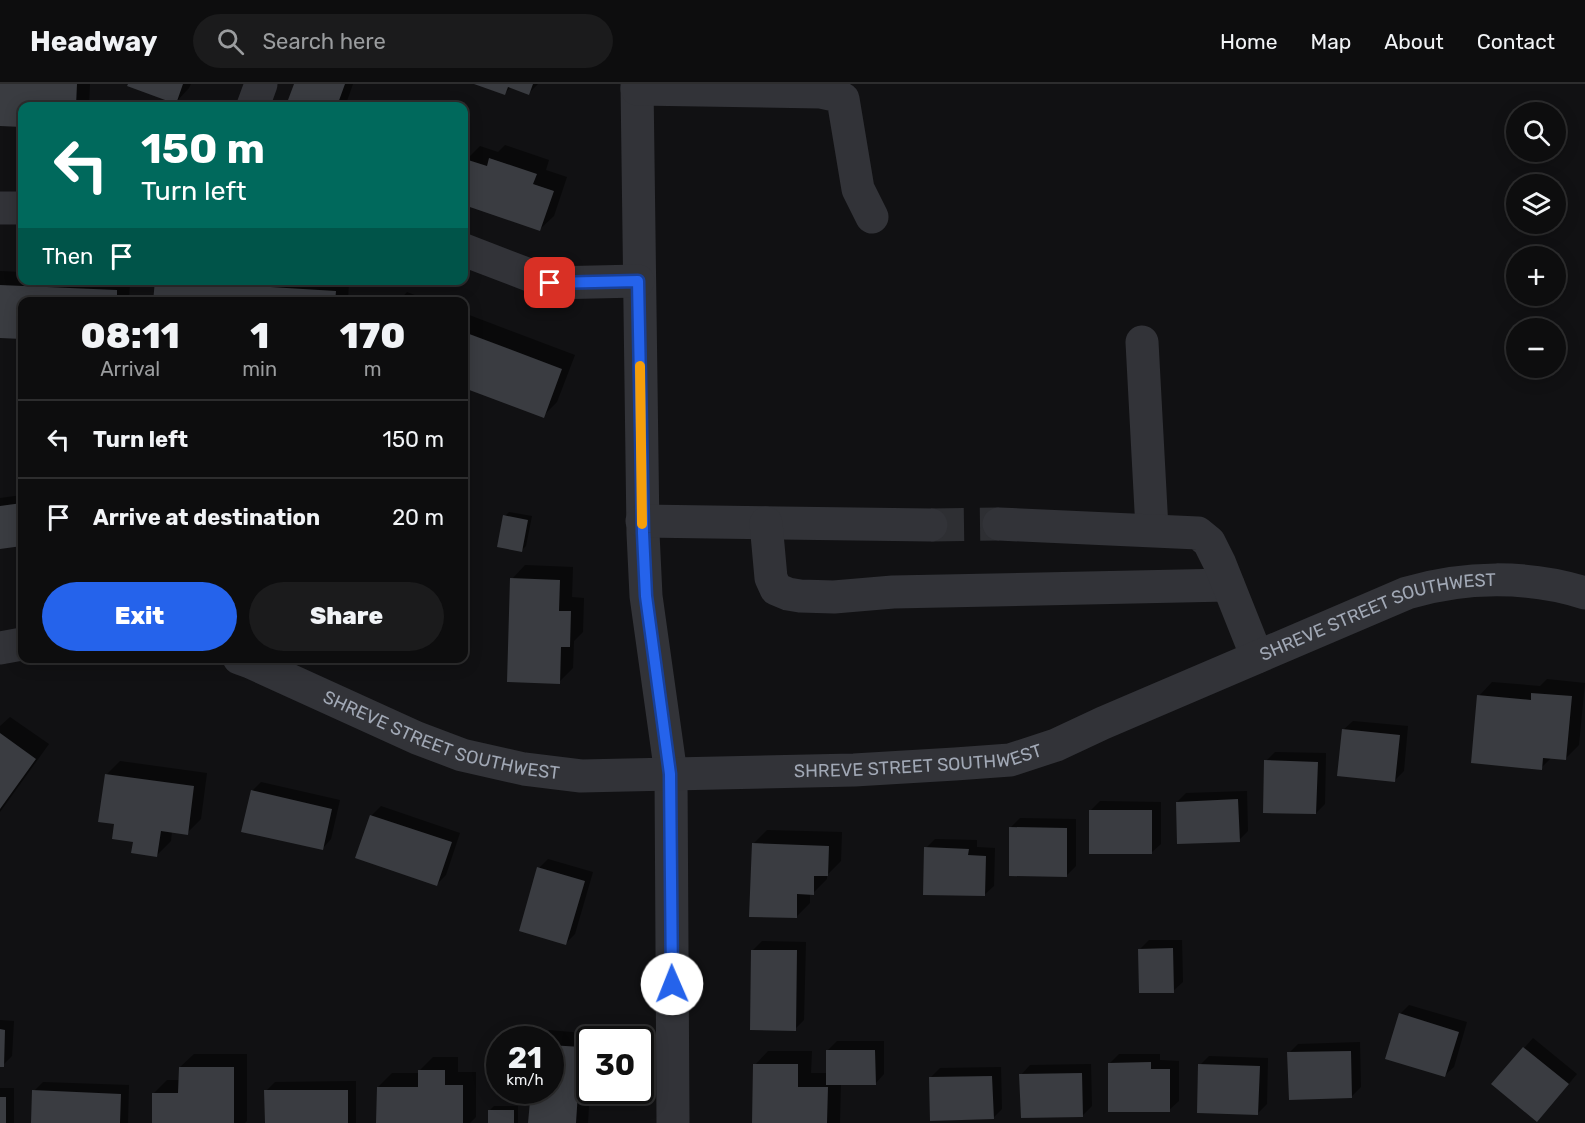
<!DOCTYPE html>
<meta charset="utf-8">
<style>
:root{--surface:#0d0d0e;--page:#1b1b1c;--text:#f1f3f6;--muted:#9a9c9e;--line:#2d2d2e;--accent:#2563eb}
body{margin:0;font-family:Rubik,sans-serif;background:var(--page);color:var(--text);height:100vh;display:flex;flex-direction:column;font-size:22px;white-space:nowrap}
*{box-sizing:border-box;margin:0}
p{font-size:20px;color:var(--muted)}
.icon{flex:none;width:33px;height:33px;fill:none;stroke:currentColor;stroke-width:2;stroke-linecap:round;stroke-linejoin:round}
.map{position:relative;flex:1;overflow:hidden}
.sheet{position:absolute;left:18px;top:213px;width:450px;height:366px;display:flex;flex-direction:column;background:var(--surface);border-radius:12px;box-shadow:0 3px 15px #0003,0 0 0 2px var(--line)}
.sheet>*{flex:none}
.top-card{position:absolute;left:18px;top:18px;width:450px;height:183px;border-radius:12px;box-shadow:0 3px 15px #0003,0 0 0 2px var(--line);background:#00695c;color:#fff;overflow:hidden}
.fabs{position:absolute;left:1506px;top:18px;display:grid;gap:12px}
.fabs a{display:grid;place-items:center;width:60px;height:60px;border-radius:50%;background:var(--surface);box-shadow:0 3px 15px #0003,0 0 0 2px var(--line);font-size:30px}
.speed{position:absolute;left:486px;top:942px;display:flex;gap:12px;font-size:30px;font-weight:700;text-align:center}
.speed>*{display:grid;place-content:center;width:78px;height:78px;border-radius:50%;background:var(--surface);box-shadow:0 3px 15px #0003,0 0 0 2px var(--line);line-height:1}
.speed small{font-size:15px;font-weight:400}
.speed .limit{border:3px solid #111;border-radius:9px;background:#fff;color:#111}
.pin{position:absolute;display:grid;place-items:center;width:51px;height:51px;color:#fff;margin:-26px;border-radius:12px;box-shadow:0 3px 9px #0006}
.me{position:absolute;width:66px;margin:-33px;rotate:359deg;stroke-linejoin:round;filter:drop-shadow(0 0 4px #0008)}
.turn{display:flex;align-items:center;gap:21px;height:126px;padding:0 24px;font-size:27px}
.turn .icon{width:78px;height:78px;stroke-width:2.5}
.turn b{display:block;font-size:42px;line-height:51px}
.then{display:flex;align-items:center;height:57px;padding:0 24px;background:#0003;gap:12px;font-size:22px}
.eta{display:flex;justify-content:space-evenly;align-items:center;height:102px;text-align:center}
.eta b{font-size:36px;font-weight:800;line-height:42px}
.cta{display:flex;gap:12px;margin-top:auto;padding:12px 24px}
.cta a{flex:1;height:69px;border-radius:36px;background:var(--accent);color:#fff;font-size:24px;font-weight:800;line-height:69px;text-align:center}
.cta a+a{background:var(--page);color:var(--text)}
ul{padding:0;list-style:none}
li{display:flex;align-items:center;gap:18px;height:78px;padding:0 24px;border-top:2px solid var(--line)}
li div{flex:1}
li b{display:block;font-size:22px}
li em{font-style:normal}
header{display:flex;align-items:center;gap:36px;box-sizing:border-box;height:84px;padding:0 30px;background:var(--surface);border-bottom:2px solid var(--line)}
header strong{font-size:28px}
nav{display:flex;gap:33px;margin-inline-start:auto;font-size:21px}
.search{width:420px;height:54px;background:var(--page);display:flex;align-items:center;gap:15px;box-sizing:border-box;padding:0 21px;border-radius:33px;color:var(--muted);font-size:22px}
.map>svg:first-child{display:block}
</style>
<header>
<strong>Headway</strong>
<div class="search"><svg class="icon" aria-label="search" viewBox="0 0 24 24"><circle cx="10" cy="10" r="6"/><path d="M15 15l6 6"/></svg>Search here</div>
<nav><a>Home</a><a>Map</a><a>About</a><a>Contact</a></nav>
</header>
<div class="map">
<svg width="1585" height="1039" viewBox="0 0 1585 1039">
<rect width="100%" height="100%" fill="#111113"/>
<!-- shadow -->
<path fill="#0007" d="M0,0H90L89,22H22V41H0Z
M130,0H191L189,4L176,18Z
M296,0H353L347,17L341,22H310L290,15Z
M478,0H538L529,9L511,3L504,10Z
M505,61L549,76L546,86L567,93L554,132L540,145L464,119V83L466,76L480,62L498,68Z
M0,187L22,188V196H130L129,218H22V254L0,252Z
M349,196L348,218H155L156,197Z
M407,208L433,218H398Z
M464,229L575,271L557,318L543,332L464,302Z
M22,411V460L0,463V414Z
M509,428L532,432L526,462L522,466L505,432Z
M525,481L573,483L572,513L584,514L583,548L574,557L573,584L559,598L512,495Z
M1547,595L1585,599L1579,661L1565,675L1552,673L1541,684L1479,612L1492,598L1540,602Z
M10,633L49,660L0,728V642Z
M1353,637L1408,642L1404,687L1395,696L1343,646Z
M1275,668L1326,669L1325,720L1316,729L1266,677Z
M120,677L207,689L201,735L187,749L172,747L171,757L157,771L135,757L116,739L106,691Z
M261,698L340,716L331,755L322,765L252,707Z
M1247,707L1248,747L1239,756L1177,718L1186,709Z
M1100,717L1161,718V760L1151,769L1090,727Z
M381,722L460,749L446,791L436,801L371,732Z
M1020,734L1076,735V782L1066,792L1010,744Z
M767,746L842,748L841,777L827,791V795L813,809H810V819L796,833L753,760Z
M935,755L977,756V763L995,764L994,802L984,811L926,764Z
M548,775L593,788L575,850L566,859L539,784Z
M1149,856H1182L1183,898L1173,907L1140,865Z
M762,857L806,858L804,936L795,945L753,866Z
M1409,921L1467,938L1454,983L1444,992L1400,930Z
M0,936L14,937L12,972L3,981H0Z
M549,946L594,950L593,956H590V1006L588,1039H530L550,1006V956H540Z
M1533,954L1577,990L1546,1027L1493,1000Z
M837,957H884V990L875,1000H841L840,1039H754L755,981L768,967H812L811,989H828V966Z
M1360,958L1361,1003L1352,1012L1289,969L1298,960Z
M194,970H247V1037L245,1039H153V1010L167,996H180V983Z
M1119,970H1160V976L1179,977V1017L1169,1026L1110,979Z
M1209,972L1268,974L1267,1020L1257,1030L1200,981Z
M433,973H458V988H476V1033L470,1039H378V1003L392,989H419V987Z
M1091,980L1092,1022L1083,1031L1021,991L1030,981Z
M1001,983L1002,1025L993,1034L930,994L940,984Z
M356,997V1039H266V1007L275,998Z
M43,998L129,1001L128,1039H33L34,1007Z
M0,1004H14V1039H0Z
M494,1022H518V1039H489L490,1026Z"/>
<!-- building -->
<path fill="#3a3c41" d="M0,0H77L76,22H22V43L0,42Z
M128,0H183L176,20L127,2Z
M294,0H345L337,22H305L288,16Z
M474,0H533L529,11L508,3L505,11Z
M489,74L537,90L533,100L554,107L540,147L464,121L465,75L487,82Z
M155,196L336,207L335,218H153Z
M0,201L117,206V218H22V255L0,254Z
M464,248L562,285L544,334L464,304Z
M22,419V462L0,465V422Z
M503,431L528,436L522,468L497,463Z
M510,494L560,496L559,527H571L570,563H561L560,600L507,598Z
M1531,609L1572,612L1566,676L1543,674L1542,686L1471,679L1477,611L1531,616Z
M1342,645L1400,651L1395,698L1337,692Z
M0,649L36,675L0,725Z
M1264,676L1318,678L1316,730L1263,729Z
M105,690L194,702L188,751L161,747L157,773L131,769L133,758L112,755L114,740L98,738Z
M251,706L332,725L323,766L241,748Z
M1238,715L1240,758L1177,760L1176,718Z
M1089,726H1152V770H1089Z
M370,731L452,758L437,802L355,774Z
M1009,743L1067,744V793L1009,792Z
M752,759L829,762L828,792H814V811L797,810V834L749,833Z
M924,763L969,765L968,771L986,772L985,812L923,811Z
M537,783L585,797L566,861L519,847Z
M1173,864L1174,909H1139L1138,865Z
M751,866H797L796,947L750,946Z
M1399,929L1459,948L1445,993L1385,975Z
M0,945L5,946L4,983H0Z
M550,961L581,963L576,1039H528L531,1006H550Z
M1523,963L1569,1000L1537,1038L1491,1000Z
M826,966H875L876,1001H826Z
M1351,967L1352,1014L1289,1016L1287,968Z
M1151,978V985H1170V1028H1108V979Z
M753,980H798V1003H828L827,1039H752Z
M1198,980L1260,982L1258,1031L1197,1029Z
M179,983H234V1039H152V1009H178Z
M418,986H445V1001H463V1039H376L377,1003H418Z
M1082,989L1083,1033L1021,1034L1019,990Z
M992,992L994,1035L930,1037L929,993Z
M32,1006L121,1010L120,1039H31Z
M264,1006H348V1039H265Z
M0,1013H6V1039H0Z
M488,1026H514V1039H488Z"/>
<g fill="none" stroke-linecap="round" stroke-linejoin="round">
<!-- minor-tunnel -->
<path stroke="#2e2f33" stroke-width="33" stroke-dasharray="33 16" stroke-linecap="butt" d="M931,441L999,440"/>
<!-- minor -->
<g stroke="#323338" stroke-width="33">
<path d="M637,0L643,449L646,512L671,690L673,1039"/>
<path d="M637,5L821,8L835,11L843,15L858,105L872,133"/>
<path d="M253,22L261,0"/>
<path d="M0,124H22"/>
<path d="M464,166L550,199L638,197"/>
<path d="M1142,258L1152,445"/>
<path d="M642,437L931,441"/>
<path d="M766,439L771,494L776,505L788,510L800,512L834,513L893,508L1228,501"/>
<path d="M999,440L1198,449L1209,458L1220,480L1257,573"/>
<path d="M0,564L22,560"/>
<path id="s1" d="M239,574L250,578L417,654L462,671L524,685L581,692L854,686L955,680L1010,676L1056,661L1103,639L1407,509C1464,492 1528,491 1585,509"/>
</g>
</g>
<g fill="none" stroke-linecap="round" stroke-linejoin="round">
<defs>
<path id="route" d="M550,199L638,197L643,449L646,512L670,690L672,900"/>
</defs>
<!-- route casing -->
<use href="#route" stroke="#184099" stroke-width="15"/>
<!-- route -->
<use href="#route" stroke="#2563eb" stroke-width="10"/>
<!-- slow -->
<path stroke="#f59e0b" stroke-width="10" d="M640,282L642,440"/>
</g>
<g text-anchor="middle" stroke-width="6" stroke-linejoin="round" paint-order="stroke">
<!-- street labels -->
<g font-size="18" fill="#a1a8b5" stroke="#0c0c0e">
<text dy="6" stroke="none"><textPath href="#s1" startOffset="1190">SHREVE STREET SOUTHWEST</textPath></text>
<text dy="6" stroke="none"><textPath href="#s1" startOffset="218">SHREVE STREET SOUTHWEST</textPath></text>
<text dy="6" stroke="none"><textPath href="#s1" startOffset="702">SHREVE STREET SOUTHWEST</textPath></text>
</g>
</g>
</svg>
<div class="fabs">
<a><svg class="icon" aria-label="search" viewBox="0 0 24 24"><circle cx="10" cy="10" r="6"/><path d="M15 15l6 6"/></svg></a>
<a><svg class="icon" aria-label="layers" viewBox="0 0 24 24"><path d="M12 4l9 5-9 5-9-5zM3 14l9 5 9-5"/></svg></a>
<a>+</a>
<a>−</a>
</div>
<div class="speed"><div>21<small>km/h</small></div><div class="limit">30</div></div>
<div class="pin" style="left:550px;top:199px;background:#d93025"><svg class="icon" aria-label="arrive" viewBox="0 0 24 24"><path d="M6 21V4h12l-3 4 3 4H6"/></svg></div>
<svg class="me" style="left:672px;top:900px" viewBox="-20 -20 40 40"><circle r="19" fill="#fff"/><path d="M0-13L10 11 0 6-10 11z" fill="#2563eb"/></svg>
<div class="top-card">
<div class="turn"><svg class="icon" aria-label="left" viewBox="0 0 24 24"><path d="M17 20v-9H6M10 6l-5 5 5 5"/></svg><div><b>150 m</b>Turn left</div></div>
<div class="then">Then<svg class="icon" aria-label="arrive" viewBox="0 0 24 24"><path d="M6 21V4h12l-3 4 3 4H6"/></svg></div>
</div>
<section class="sheet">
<div class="eta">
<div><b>08:11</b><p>Arrival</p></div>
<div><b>1</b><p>min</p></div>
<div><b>170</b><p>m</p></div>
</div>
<ul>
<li><svg class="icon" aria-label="left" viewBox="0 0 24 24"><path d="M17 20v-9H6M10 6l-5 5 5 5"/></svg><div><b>Turn left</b></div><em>150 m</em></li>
<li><svg class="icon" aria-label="arrive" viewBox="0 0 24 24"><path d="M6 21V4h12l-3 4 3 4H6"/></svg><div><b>Arrive at destination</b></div><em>20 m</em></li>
</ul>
<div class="cta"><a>Exit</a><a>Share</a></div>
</section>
</div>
